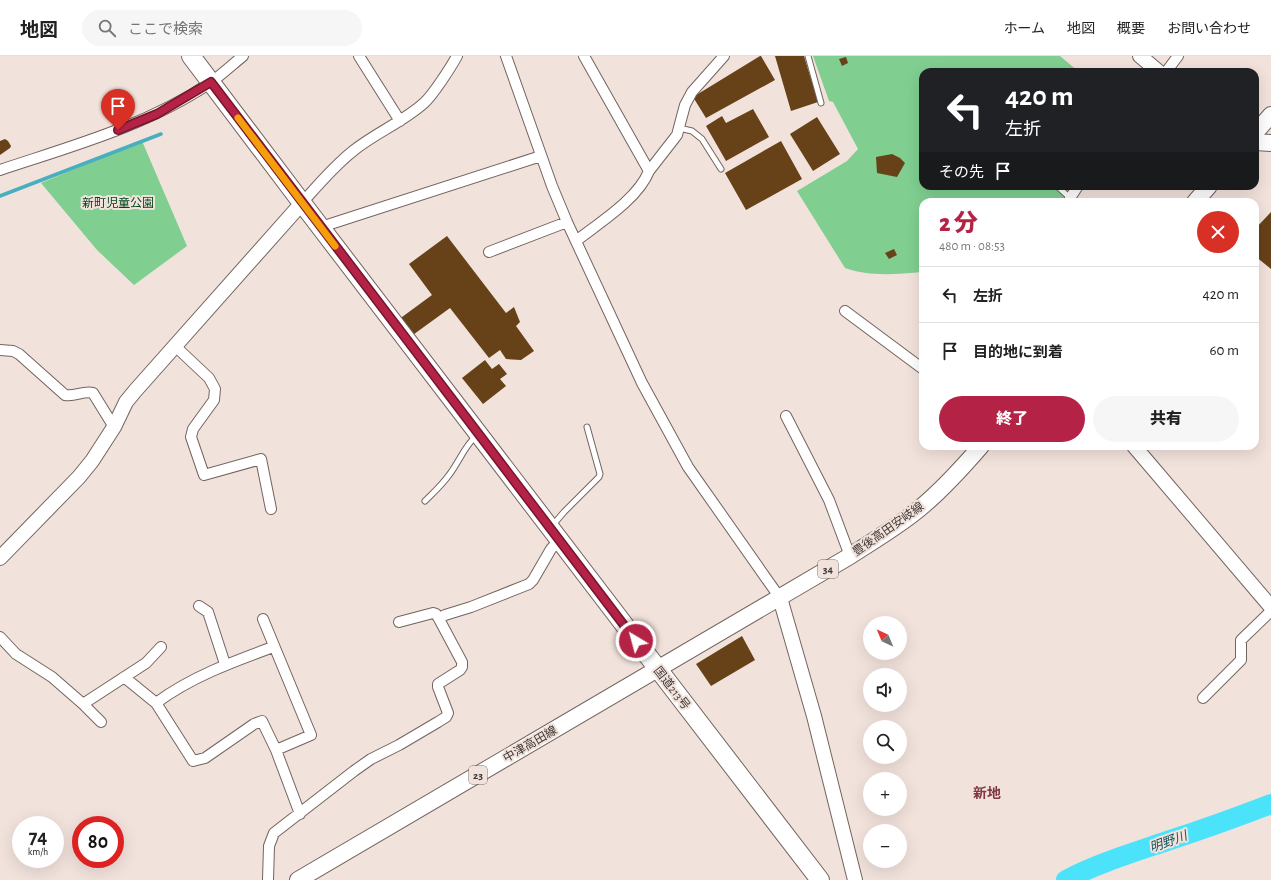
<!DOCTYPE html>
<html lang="ja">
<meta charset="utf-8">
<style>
:root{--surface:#fff;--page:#f6f6f6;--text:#222;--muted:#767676;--line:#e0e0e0;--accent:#b42246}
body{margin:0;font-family:"Alegreya Sans","Noto Sans JP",sans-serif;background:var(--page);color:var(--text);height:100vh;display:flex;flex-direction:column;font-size:15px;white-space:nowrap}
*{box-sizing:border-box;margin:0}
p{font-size:13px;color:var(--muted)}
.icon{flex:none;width:22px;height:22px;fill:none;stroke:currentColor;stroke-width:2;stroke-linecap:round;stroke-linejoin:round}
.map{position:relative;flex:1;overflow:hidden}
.side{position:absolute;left:919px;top:142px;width:340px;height:252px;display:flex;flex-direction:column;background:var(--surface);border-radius:12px;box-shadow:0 4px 16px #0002}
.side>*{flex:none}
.banner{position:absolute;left:919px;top:12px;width:340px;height:122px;border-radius:12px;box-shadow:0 4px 16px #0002;background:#202124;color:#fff;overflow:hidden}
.needle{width:26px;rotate:316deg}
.controls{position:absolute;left:863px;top:560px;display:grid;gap:8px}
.controls a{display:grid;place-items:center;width:44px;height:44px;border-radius:50%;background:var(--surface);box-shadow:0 4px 16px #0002;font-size:20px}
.speed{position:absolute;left:12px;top:760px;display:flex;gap:8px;font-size:20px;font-weight:700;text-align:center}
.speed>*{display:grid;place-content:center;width:52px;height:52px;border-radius:50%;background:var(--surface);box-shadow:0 4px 16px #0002;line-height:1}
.speed small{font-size:10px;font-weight:400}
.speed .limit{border:6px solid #d22;background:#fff;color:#111}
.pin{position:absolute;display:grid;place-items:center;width:34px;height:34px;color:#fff;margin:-41px -17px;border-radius:50% 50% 50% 0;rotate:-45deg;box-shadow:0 0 4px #0007}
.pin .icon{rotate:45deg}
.me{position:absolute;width:44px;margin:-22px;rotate:323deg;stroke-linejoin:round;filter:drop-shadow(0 0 3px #0008)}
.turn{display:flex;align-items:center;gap:14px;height:84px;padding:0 20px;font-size:18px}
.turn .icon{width:52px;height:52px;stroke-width:2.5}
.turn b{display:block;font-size:28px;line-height:34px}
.then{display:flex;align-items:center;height:38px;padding:0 20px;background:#0003;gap:8px;font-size:15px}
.round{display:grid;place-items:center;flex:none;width:42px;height:42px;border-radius:21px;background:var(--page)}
.overview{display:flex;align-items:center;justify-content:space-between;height:68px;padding:0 20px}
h1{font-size:24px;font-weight:800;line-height:30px;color:var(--accent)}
.primary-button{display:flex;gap:8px;margin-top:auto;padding:8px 20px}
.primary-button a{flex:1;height:46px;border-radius:24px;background:var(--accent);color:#fff;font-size:16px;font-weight:800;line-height:46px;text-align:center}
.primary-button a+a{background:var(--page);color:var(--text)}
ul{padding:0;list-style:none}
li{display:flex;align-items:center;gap:12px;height:56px;padding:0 20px;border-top:1px solid var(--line)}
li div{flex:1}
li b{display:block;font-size:15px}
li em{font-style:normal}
header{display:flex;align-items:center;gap:24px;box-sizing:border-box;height:56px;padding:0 20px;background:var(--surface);border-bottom:1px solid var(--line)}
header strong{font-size:19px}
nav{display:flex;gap:22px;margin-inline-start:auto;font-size:14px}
.search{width:280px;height:36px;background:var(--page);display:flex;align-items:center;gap:10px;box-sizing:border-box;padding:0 14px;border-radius:22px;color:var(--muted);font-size:15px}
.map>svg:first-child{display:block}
</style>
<header>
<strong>地図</strong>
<div class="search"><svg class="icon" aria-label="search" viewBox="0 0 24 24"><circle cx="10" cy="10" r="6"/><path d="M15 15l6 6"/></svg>ここで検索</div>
<nav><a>ホーム</a><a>地図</a><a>概要</a><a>お問い合わせ</a></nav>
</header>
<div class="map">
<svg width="1271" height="824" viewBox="0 0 1271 824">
<rect width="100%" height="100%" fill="#f2e2dc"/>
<!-- green -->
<path fill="#80cf91" d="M813,0H1060L1079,16H923V130H1073L1065,146H923V216C896,218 870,221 845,212L797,135L847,105L858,93L833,46L829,45Z
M142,85L187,190L134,229L97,194L41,127Z"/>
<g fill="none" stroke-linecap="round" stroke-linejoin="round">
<!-- stream -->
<path stroke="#47b0bf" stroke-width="3.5" d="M0,140L161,78"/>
<!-- river -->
<path stroke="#4be3fa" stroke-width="20" d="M1066,824C1098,807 1135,796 1170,784C1204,773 1237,761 1271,748"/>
</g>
<!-- building -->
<path fill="#674117" d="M760,0H761L775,24L706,62L693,41Z
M775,0H804L818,46L791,55Z
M846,1L848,7L842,10L839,3Z
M753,53L769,81L726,105L706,70L722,60L726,67Z
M817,61L840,98L813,115L790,78Z
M5,83L8,85L11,90L10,92L0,99V85Z
M781,85L802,123L746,154L725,117Z
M892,98L900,102L905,107L897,121L877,117L876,101Z
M1271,156V213L1255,200V173Z
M447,180L506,257L514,251L520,266L516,270L534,295L521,304L506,303L500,294L489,302L450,252L410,281L398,264L432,239L409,208Z
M894,193L897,199L889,203L885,197Z
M485,304L492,313L499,308L507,318L500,323L506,330L483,348L462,322Z
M742,580L755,604L711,630L696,608Z"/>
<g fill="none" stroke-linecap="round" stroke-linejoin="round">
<defs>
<path id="lane" d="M808,0L821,47
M679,72L692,75L702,83L721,113
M1057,130L1070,142
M425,445C433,437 442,429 449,419C459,406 464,391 476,380
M552,470L564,456L599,421L600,418L587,371"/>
<path id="street" d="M359,0L400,65
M506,0L552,130L567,166L642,327L688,411L780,542
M1166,16L1178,0
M0,114C72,90 146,70 210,27C221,19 232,9 243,0
M649,115L677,79L685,49L692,36L724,0
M1069,146L1070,142L1078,130
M302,147C318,129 334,110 353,95C375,77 403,66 424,47C433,39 451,11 457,0
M321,171L541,100
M576,185C599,167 638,143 649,115L584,0
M489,196L567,166
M845,255L923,313
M175,290L209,322L215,333L214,344L193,373L191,381L204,419L261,403L271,453
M0,294L13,295L19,298L65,339C75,341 84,334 93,337L114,371
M786,360L829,444L850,500
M199,550L208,556L225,608
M263,563L311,679L276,694
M439,563L441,561L445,559L471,551L529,528L533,524L551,493L559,484
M0,581L16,598L52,621L83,648L101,666
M124,621L156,647L193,705L205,702L254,668L262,665L276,694L300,758
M1203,642L1241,604V584L1271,555
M156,647C191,621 232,606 273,591
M83,648L146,607L161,591
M268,824L269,790L274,777L354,715L371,703L399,689L438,666L446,661L448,657L438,631V628L460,614L462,611V606L439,563L436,558L433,557L399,566"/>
<path id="secondary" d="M1140,0L1159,16
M1134,390L1271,551
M0,502L79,421L92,405L114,371L126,346L135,335L302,147
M780,542L814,660L855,824"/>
<path id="primary" d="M1255,77L1271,59
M1255,86L1271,87
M1195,146L1209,130
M298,824L850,500C873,485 897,471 919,453C941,435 962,412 981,390"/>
<path id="highway" d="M191,0L302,147L658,613L820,824"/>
</defs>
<!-- lane casing -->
<use href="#lane" stroke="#72645f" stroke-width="7"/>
<!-- street casing -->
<use href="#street" stroke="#72645f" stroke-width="12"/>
<!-- secondary casing -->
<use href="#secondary" stroke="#72645f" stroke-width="16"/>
<!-- primary casing -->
<use href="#primary" stroke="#72645f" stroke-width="18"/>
<!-- highway casing -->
<use href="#highway" stroke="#72645f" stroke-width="20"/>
<!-- lane -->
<use href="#lane" stroke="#fff" stroke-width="5"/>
<!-- street -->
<use href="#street" stroke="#fff" stroke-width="10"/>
<!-- secondary -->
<use href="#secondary" stroke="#fff" stroke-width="14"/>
<!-- primary -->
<use href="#primary" stroke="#fff" stroke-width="16"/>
<!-- highway -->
<use href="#highway" stroke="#fff" stroke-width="18"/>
</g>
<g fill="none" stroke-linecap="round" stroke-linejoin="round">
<defs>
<path id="route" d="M118,74L157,58L211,26L636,585"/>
</defs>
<!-- route casing -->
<use href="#route" stroke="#75162e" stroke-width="10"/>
<!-- route -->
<use href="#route" stroke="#b42246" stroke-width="7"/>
<!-- slow -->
<path stroke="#f59e0b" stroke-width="7" d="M238,62L335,190"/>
</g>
<g text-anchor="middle" stroke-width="4" stroke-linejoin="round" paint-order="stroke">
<!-- shield labels -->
<g fill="#f2e2dc" stroke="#746b67" stroke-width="1">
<rect x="818" y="504" width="20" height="18" rx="3"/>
<rect x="469" y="710" width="18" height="18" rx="3"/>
</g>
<g font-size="11" font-weight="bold" fill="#3e3835">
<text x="828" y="517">34</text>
<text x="478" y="723">23</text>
</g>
<!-- park labels -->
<g font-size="12" fill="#00461b" stroke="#f2e2dc">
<text x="118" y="151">新町児童公園</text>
</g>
<!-- street labels -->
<g font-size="12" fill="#3e3835" stroke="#f2e2dc">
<text transform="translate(888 473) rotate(-35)" y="4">豊後高田安岐線</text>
<text transform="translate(672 632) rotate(52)" y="4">国道213号</text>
<text transform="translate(530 688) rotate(-30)" y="4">中津高田線</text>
</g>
<!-- water labels -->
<g font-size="13" font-style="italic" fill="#13535d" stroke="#f2e2dc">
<text transform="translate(1168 785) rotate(-20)" y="5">明野川</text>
</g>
<!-- quarter labels -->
<g font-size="14" font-weight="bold" fill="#813842" stroke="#f2e2dc">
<text x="987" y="742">新地</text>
</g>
</g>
</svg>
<div class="controls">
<a><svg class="needle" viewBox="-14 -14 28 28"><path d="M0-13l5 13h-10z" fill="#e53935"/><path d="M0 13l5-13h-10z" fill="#767676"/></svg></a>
<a><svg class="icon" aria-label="sound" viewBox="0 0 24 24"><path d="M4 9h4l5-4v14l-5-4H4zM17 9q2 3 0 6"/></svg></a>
<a><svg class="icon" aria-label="search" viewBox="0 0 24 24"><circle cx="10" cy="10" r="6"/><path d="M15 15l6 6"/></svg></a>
<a>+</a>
<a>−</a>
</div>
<div class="speed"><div>74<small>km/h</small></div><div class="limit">80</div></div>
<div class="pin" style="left:118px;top:74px;background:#d93025"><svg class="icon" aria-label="arrive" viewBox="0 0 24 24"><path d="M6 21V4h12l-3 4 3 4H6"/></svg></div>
<svg class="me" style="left:636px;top:585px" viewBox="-20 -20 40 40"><circle r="17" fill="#b42246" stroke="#fff" stroke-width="3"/><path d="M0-11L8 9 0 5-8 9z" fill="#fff"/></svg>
<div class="banner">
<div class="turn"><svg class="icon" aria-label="left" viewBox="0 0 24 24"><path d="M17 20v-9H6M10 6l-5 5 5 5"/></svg><div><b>420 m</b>左折</div></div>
<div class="then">その先<svg class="icon" aria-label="arrive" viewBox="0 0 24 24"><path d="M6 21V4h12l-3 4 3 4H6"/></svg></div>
</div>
<section class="side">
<div class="overview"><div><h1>2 分</h1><p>480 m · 08:53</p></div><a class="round" style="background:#d93025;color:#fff"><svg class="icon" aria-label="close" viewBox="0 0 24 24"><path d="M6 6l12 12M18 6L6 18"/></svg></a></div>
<ul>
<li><svg class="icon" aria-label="left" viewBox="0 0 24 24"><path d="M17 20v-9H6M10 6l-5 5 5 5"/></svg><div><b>左折</b></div><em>420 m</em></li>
<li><svg class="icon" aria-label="arrive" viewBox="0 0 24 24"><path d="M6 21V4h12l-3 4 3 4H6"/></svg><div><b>目的地に到着</b></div><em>60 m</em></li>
</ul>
<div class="primary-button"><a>終了</a><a>共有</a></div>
</section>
</div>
